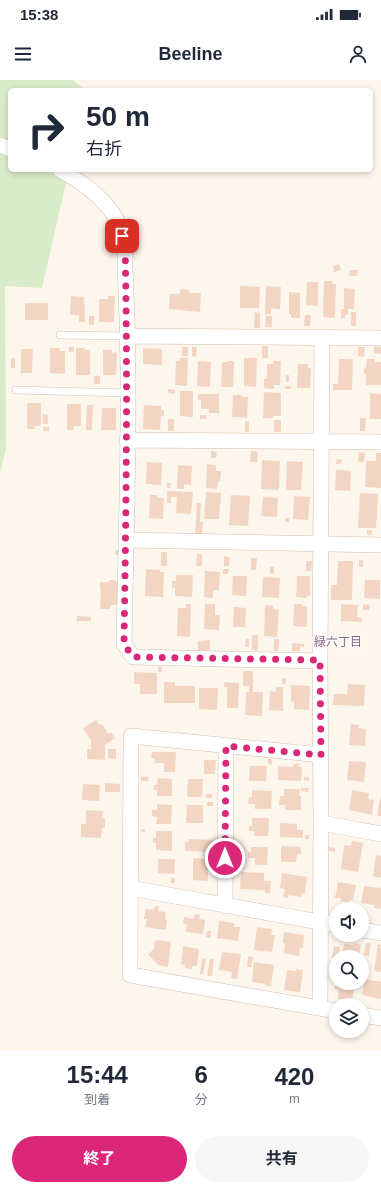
<!DOCTYPE html>
<html lang="ja">
<meta charset="utf-8">
<style>
:root{--surface:#fff;--page:#f6f6f7;--text:#1f2937;--muted:#747a83;--accent:#db2777}
body{margin:0;font-family:Arial,"Noto Sans JP",sans-serif;background:var(--page);color:var(--text);height:100vh;display:flex;flex-direction:column;font-size:15px;white-space:nowrap}
*{box-sizing:border-box;margin:0}
p{font-size:13px;color:var(--muted)}
.icon{flex:none;width:22px;height:22px;fill:none;stroke:currentColor;stroke-width:2;stroke-linecap:round;stroke-linejoin:round}
.map{position:relative;height:970px;overflow:hidden}
.drawer{display:flex;flex-direction:column;background:var(--surface);flex:1}
.drawer>*{flex:none}
.top-card{position:absolute;left:8px;top:8px;width:365px;height:84px;border-radius:6px;box-shadow:0 2px 6px #0003;background:#fff;color:var(--text);overflow:hidden}
.tools{position:absolute;left:329px;top:822px;display:grid;gap:8px}
.tools a{display:grid;place-items:center;width:40px;height:40px;border-radius:50%;background:var(--surface);box-shadow:0 2px 6px #0003;font-size:20px}
.pin{position:absolute;display:grid;place-items:center;width:34px;height:34px;color:#fff;margin:-17px;border-radius:8px;box-shadow:0 2px 6px #0006}
.me{position:absolute;width:44px;margin:-22px;rotate:0deg;stroke-linejoin:round;filter:drop-shadow(0 0 3px #0008)}
.turn{display:flex;align-items:center;gap:14px;height:84px;padding:0 12px;font-size:18px}
.turn .icon{width:52px;height:52px;stroke-width:2.5}
.turn b{display:block;font-size:28px;line-height:34px}
.eta{display:flex;justify-content:space-evenly;align-items:center;height:68px;text-align:center}
.eta b{font-size:24px;font-weight:700;line-height:28px}
.primary-button{display:flex;gap:8px;margin-top:auto;padding:8px 12px}
.primary-button a{flex:1;height:46px;border-radius:24px;background:var(--accent);color:#fff;font-size:16px;font-weight:700;line-height:46px;text-align:center}
.primary-button a+a{background:var(--page);color:var(--text)}
.status{display:flex;justify-content:space-between;align-items:center;height:28px;padding:0 20px;background:var(--surface);direction:ltr}
.status svg{height:11px;fill:currentColor}
header{display:flex;justify-content:space-between;align-items:center;height:52px;padding:0 12px;background:var(--surface);font-size:18px;font-weight:700}
.map>svg:first-child{display:block}
</style>
<div class="status"><b>15:38</b><svg viewBox="0 0 49 12"><path d="M0 12V9h3v3zM5 12V6h3v6zM10 12V3h3v9zM15 12V0h3v12zM26 1h20v11H26zM47 4h2v5h-2z"/></svg></div>
<header><svg class="icon" aria-label="menu" viewBox="0 0 24 24"><path d="M4 6h16M4 12h16M4 18h16"/></svg>Beeline<svg class="icon" aria-label="person" viewBox="0 0 24 24"><circle cx="12" cy="8" r="4"/><path d="M4 21q1-7 8-7t8 7"/></svg></header>
<div class="map">
<svg width="381" height="970" viewBox="0 0 381 970">
<rect width="100%" height="100%" fill="#fdf6ec"/>
<!-- green -->
<path fill="#d8ecc9" d="M0,0H73L85,10H10V90H69L42,208L5,206L6,368L0,394Z"/>
<!-- building -->
<path fill="#f3d5c3" d="M339,184L341,190L334,192L333,186Z
M350,190H358L357,196H349Z
M324,201H333L332,204H336L335,238L323,237Z
M307,202H318V226L306,225Z
M240,206L260,207L259,228H240Z
M266,206L281,207L280,229L271,228V234H265Z
M344,208L355,209L354,229H348V235H345V238H341V229H344Z
M180,209L189,210V213H201L200,232L169,229L170,214H180Z
M289,212L300,213V238H291V234H289Z
M71,216L84,217L85,242H79V235H70Z
M108,216H115L114,242H99V219H108Z
M25,223H48V240H25Z
M255,232L260,233V248H254Z
M351,232H356V246H351Z
M305,235H311L310,246H304Z
M89,236H94V245H89Z
M266,236H272V247H265Z
M262,266H268V278H262Z
M374,266L381,267V274L374,273Z
M69,267H74V272H69Z
M182,267H188V276H182Z
M192,267H197L196,277L192,276Z
M358,267H365L364,277L358,276Z
M50,268H60L59,271H65V294L50,293Z
M76,268H85V270H90V295H76Z
M143,268L162,269V285L143,284Z
M21,269H33L32,293H21Z
M103,270H112V273L117,272L116,295H103Z
M11,278H15V288H11Z
M180,278H188L187,306L175,305L176,281H180Z
M244,278H257L256,307L244,306Z
M339,279H353L352,310H333V304H338Z
M367,279H375V282H381V305H366V294H364V288H366Z
M198,281L211,282L210,307L197,306Z
M227,281H234L233,307H221L222,282H228Z
M273,281H281L280,305H274V309L264,308V299H267V284H273Z
M298,284H308V288H311L310,308H297Z
M286,295H289V302H286Z
M94,296H100V304H94Z
M285,306H291V309H285Z
M168,309L175,310V314L168,313Z
M180,311H193V337L180,336Z
M264,312L281,313V336H273V338H263Z
M370,313L381,314V339H370Z
M198,314H219V333H209V329H201V320H198Z
M233,315H242V317H248L247,338L232,337Z
M27,323H41V346H35V349H27Z
M67,324H81V346H74V350H67Z
M87,325H93L92,350H86Z
M144,325L161,326V330H164V336H161L160,350L143,349Z
M102,328H116V350H101Z
M43,334L48,335V344H43Z
M200,335H206V339H200Z
M360,338H366L365,351H360Z
M168,339H174V351H168Z
M274,340H281V352H274Z
M245,341H249V352H245Z
M43,347H49V351H43Z
M211,371L217,372L216,378H211Z
M251,371L258,372L257,382H250Z
M359,372L365,373L364,382H358Z
M376,373H381V408L365,407L366,381H376Z
M337,379L342,380L341,384H336Z
M262,380L280,381L279,410L261,409Z
M287,381L303,382L301,410H286Z
M147,382L162,383L161,405L146,404Z
M207,384L216,385V391H221L220,401H218L217,409L206,408Z
M178,385L192,386L191,405L184,404V409H177Z
M336,390L351,391L350,411L335,410Z
M167,403H171L170,408H167Z
M167,411L193,412L191,434L176,433L177,417H171V423H167Z
M206,412L221,413L219,439H204Z
M360,413L378,414L376,448H358Z
M150,415H157V418H164L163,439L149,438Z
M231,415L250,416L248,446L229,445Z
M294,416L310,417L308,440L293,439Z
M263,417L278,418L277,437L261,436Z
M197,423H201L200,442H203L202,454H195Z
M285,438H289V442H285Z
M367,450H372V455L367,454Z
M116,470H119V475H115Z
M161,472H167V486H161Z
M197,474H202V486H196Z
M224,476L230,477L229,486H224Z
M251,478H257L256,490H251Z
M359,480H363V487H359Z
M306,481H312L311,491H306Z
M338,481H353L352,520H331V505H337Z
M270,487H274V494L270,493Z
M146,489L160,490V492H164L163,517L145,516Z
M223,489H229L228,494H223Z
M205,491L220,492L219,510H213V518L204,517Z
M176,495H193L192,517L175,516V508H172V501H176Z
M233,496H247L246,516L232,515Z
M297,496H310V516H307V518L296,517Z
M263,497L280,498L279,518L262,517Z
M109,500H116V502H118L117,525H110V529H100L101,510H100V502H109Z
M365,500H380V519L364,518Z
M186,524H191L190,557L177,556L178,528H186Z
M205,524H215V535H220L219,550L204,549Z
M294,524H302V526L307,527V547L293,546Z
M341,524L358,525L357,537L362,538V542L341,541Z
M363,524L370,525L369,530H363Z
M265,525L273,526V529L279,530L277,557L264,556Z
M234,527L246,528L245,547H233Z
M77,536L91,537V541H77Z
M252,555H258V570H252Z
M246,559H249V567H245Z
M274,559H279L278,571H274Z
M210,560V570L198,571V561Z
M292,563L304,564V567L300,566V571H292Z
M158,587H162V592H158Z
M243,591H253V612H263L262,636L245,635L246,612H249V606H243Z
M134,592L157,593V614H140V604H134Z
M282,598H286V604H282Z
M164,602H175V606H195V623H164Z
M224,602L239,603L238,628H227V607H224Z
M348,604L365,605L364,626L333,625L334,614H347Z
M291,605L310,606L309,630L294,629V622L291,621Z
M276,607H283V631L269,630L270,611L276,612Z
M199,608H218L217,630L199,629Z
M96,640L99,645L102,644L108,654L111,652L115,658L105,665V680L87,679V669H91V660L83,648Z
M351,644L359,645L358,648L366,649L365,666L349,665Z
M108,669H116V679L108,678Z
M152,672H176L175,692H164V683H155V678H151Z
M268,679H272V685L268,684Z
M204,680H216L215,694H204Z
M349,681L366,682L364,702L347,700Z
M293,684H300L299,687H302L301,701L278,700V686L293,687Z
M250,686H267L266,701H249Z
M141,696L149,697L148,701H141Z
M304,697H309V701L304,700Z
M158,698L172,699V716H157V710H154V705H157Z
M188,699H203L202,717H187Z
M105,703L120,704V712H105Z
M83,704L100,705L99,721L82,720Z
M301,708H309L308,712L301,711Z
M284,709H300L299,716H301V730H285V725H279L280,716H284Z
M252,710L272,711L271,729H255V724H248L249,717H252Z
M352,710L369,713L368,719L374,720L372,735L349,730Z
M206,714H212V718H206Z
M380,718H381V736H377Z
M207,722H213V726H207Z
M157,724L172,725L171,744H156L157,737L152,736V730H157Z
M187,725H203V743H186Z
M86,730L103,731L102,738H105V748H102L101,758L81,757V744H86Z
M252,738H269L268,756H254V751H249V746H252Z
M280,743L297,744V750H303V758L280,757Z
M141,749H145V752H141Z
M156,751H172V771L156,770V763H153V758H156Z
M305,755H310L309,759H305Z
M189,759L214,760V772L185,771V761L189,762Z
M352,761L363,763L358,792L341,789L344,765L351,766Z
M281,766L301,767V774H297L296,782H281Z
M251,767H268L267,785H255V778H248V772H251Z
M329,767L335,768V772L329,771Z
M376,775L381,776V798L373,796Z
M193,778L208,779V801L193,800Z
M212,778H216V784H212Z
M158,779H175L174,794L158,793Z
M241,792L264,793V801H271L270,813H265V810L240,809Z
M282,793L307,797L305,814L302,813L301,817L289,815L288,818L283,817L285,809L280,808Z
M171,798H175L174,803H171Z
M338,802L356,805L353,820H350L349,822L340,821L341,818H335Z
M364,806L381,808V829L374,828V825L361,823Z
M155,826H159L158,831L166,832L165,839L167,840L166,850L145,847L147,839H144L146,829L154,830Z
M195,834L200,835L199,839L205,840L203,854L186,852L187,844H183L184,837L194,839Z
M219,841L234,843V847H240L238,861L217,858Z
M257,847L272,849L271,855H275L272,872L254,870Z
M207,851H211L210,858L206,857Z
M284,852L304,855L303,868H300L299,876L284,873L285,863H283Z
M155,860L171,862L168,887L158,885L148,874L154,869Z
M353,863L361,865L359,877H342L344,864L353,865Z
M366,863H371L369,876L364,875Z
M378,864L381,865V892L374,891Z
M183,866L199,869L197,886H192V889L185,888V885L181,884Z
M334,866L340,867L338,877H336V879L332,878Z
M222,872L241,874L237,899L231,898L232,892L219,890Z
M248,876L253,877L251,887H247Z
M202,878L206,879L203,894H200Z
M210,879H214L212,896H207Z
M254,882L274,885L271,906H265L266,904L252,902Z
M296,889L303,890L300,912L284,910L287,890L296,891Z
M365,899L381,902V919L362,915Z
M340,903H355L352,921L338,919L339,910L335,909V906H340Z"/>
<g fill="none" stroke-linecap="round" stroke-linejoin="round">
<defs>
<path id="service" d="M60,255L127,256
M16,310L127,313"/>
<path id="minor" d="M0,65L10,69
M60,90C84,103 110,121 120,147C126,161 125,175 125,189C126,205 126,221 127,237C130,346 126,455 124,564L133,577L320,581
M127,256L381,258
M127,360L381,362
M126,460L381,465
M321,675L131,656L130,895L336,931
M321,743L381,754
M130,808L336,845
M225,826L226,666
M362,850L381,853
M320,928L321,743L320,581L322,257
M362,935L381,938"/>
</defs>
<!-- service casing -->
<use href="#service" stroke="#d1beb0" stroke-width="8"/>
<!-- minor casing -->
<use href="#minor" stroke="#d1beb0" stroke-width="16"/>
<!-- service -->
<use href="#service" stroke="#fff" stroke-width="7"/>
<!-- minor -->
<use href="#minor" stroke="#fff" stroke-width="15"/>
</g>
<g fill="none" stroke-linecap="round" stroke-linejoin="round">
<!-- route -->
<path stroke="#db2777" stroke-width="7" stroke-dasharray="0 12.6" d="M122,156L125,164C128,298 126,431 124,564L133,577L320,580L321,675L226,666L225,778"/>
</g>
<g text-anchor="middle" stroke-width="4" stroke-linejoin="round" paint-order="stroke">
<!-- neighbourhood labels -->
<g font-size="12" fill="#846695" stroke="#fffaf3">
<text x="338" y="566">緑六丁目</text>
</g>
</g>
</svg>
<div class="tools">
<a><svg class="icon" aria-label="sound" viewBox="0 0 24 24"><path d="M4 9h4l5-4v14l-5-4H4zM17 9q2 3 0 6"/></svg></a>
<a><svg class="icon" aria-label="search" viewBox="0 0 24 24"><circle cx="10" cy="10" r="6"/><path d="M15 15l6 6"/></svg></a>
<a><svg class="icon" aria-label="layers" viewBox="0 0 24 24"><path d="M12 4l9 5-9 5-9-5zM3 14l9 5 9-5"/></svg></a>
</div>
<div class="pin" style="left:122px;top:156px;background:#d93025"><svg class="icon" aria-label="arrive" viewBox="0 0 24 24"><path d="M6 21V4h12l-3 4 3 4H6"/></svg></div>
<svg class="me" style="left:225px;top:778px" viewBox="-20 -20 40 40"><circle r="17" fill="#db2777" stroke="#fff" stroke-width="3"/><path d="M0-11L8 9 0 5-8 9z" fill="#fff"/></svg>
<div class="top-card">
<div class="turn"><svg class="icon" aria-label="right" viewBox="0 0 24 24"><path d="M7 20v-9h11M14 6l5 5-5 5"/></svg><div><b>50 m</b>右折</div></div>
</div>
</div>
<section class="drawer">
<div class="eta">
<div><b>15:44</b><p>到着</p></div>
<div><b>6</b><p>分</p></div>
<div><b>420</b><p>m</p></div>
</div>
<div class="primary-button"><a>終了</a><a>共有</a></div>
</section>
